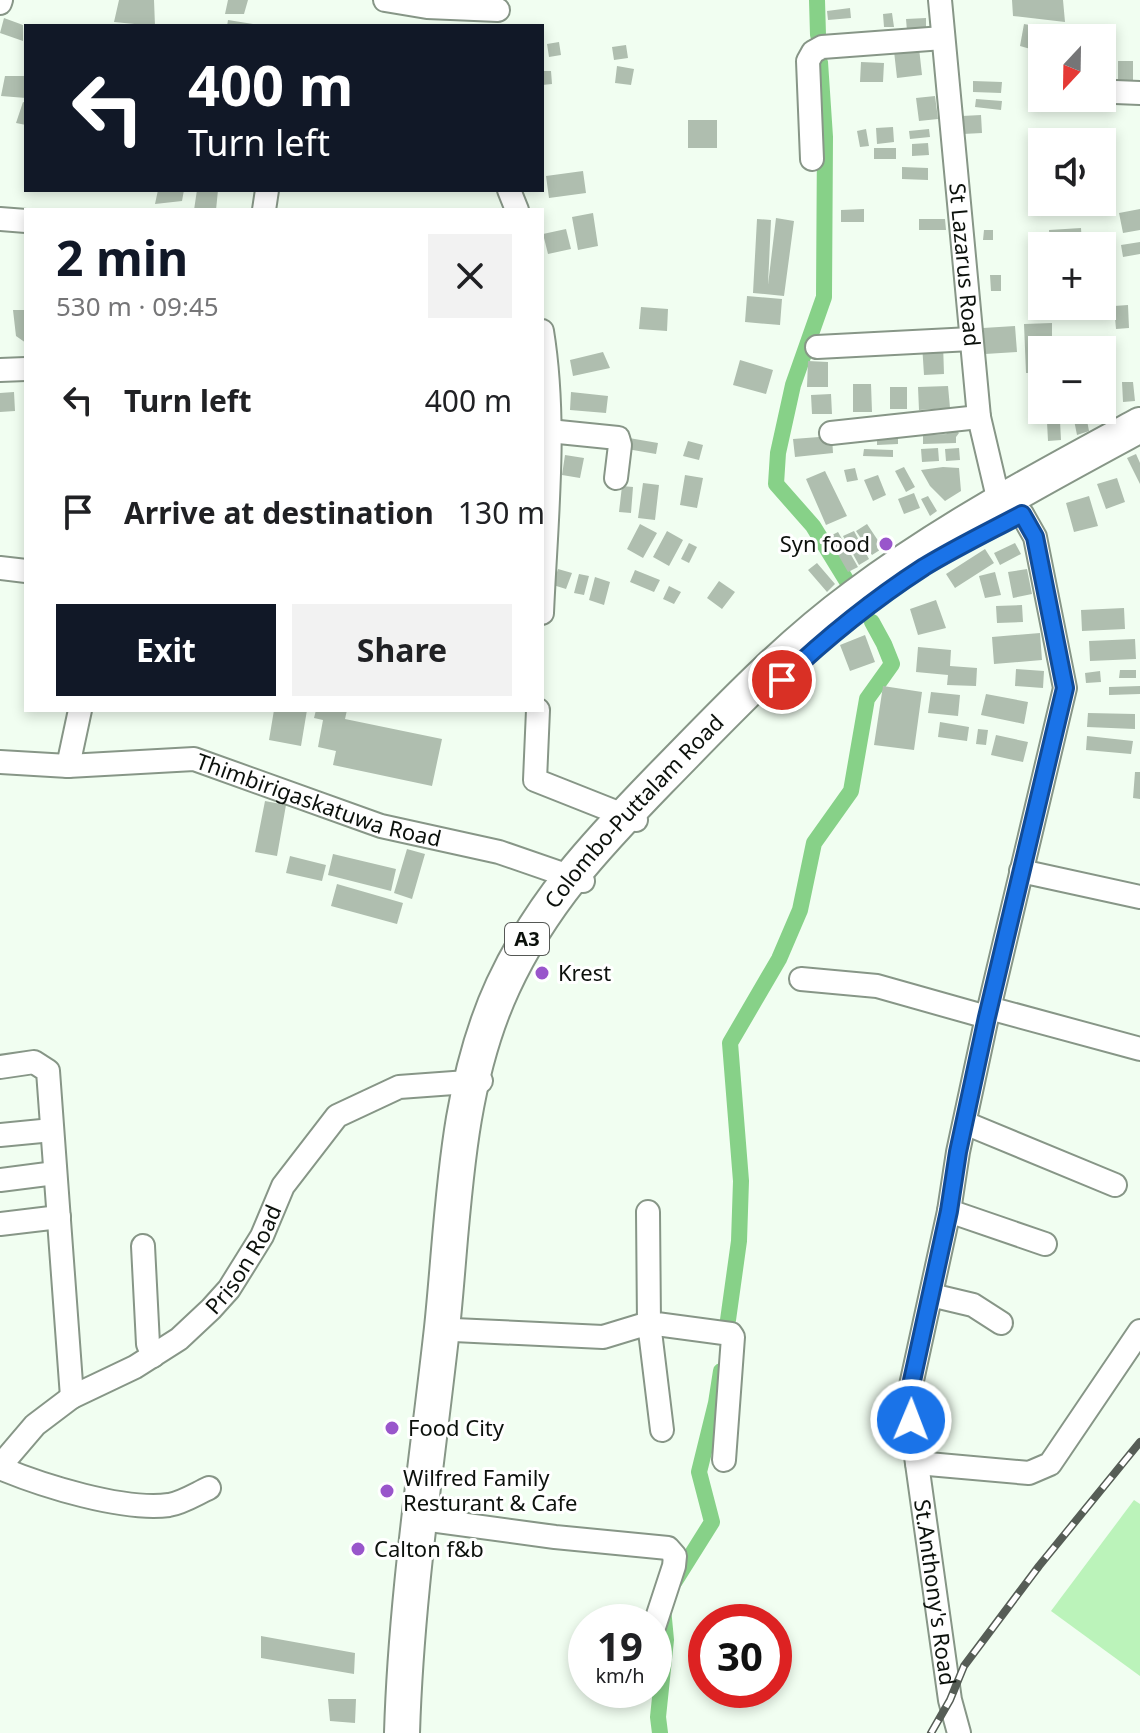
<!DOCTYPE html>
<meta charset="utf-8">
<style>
:root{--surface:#fff;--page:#f2f2f2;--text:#202124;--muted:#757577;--accent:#111827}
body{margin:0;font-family:"Noto Sans",sans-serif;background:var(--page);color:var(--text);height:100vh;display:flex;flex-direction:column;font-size:30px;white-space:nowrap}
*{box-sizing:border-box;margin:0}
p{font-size:26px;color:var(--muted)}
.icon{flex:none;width:44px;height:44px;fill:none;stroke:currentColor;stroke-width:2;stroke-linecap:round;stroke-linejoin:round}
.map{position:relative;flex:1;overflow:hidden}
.sheet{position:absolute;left:24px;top:208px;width:520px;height:504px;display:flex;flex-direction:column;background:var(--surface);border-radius:0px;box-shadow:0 4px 12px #0003}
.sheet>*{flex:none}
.banner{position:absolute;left:24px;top:24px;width:520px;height:168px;border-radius:0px;box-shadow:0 4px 12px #0003;background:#111827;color:#fff;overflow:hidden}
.needle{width:52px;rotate:202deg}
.buttons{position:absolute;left:1028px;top:24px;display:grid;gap:16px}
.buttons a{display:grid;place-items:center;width:88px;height:88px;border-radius:0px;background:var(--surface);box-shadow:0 4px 12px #0003;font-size:40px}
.speed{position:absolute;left:568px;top:1604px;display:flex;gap:16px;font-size:40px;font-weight:700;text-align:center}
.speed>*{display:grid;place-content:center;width:104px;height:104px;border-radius:50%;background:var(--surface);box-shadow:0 4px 12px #0003;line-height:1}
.speed small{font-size:20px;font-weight:400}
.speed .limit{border:12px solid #d22;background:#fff;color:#111}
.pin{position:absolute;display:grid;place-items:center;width:68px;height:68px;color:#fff;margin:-34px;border:4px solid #fff;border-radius:50%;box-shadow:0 2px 8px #0007}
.me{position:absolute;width:88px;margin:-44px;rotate:1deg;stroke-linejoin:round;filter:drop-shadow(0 0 6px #0008)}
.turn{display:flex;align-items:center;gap:28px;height:168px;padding:0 32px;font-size:36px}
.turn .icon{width:104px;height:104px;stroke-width:2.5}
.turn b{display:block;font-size:56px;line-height:68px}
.round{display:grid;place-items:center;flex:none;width:84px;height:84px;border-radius:0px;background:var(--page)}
.summary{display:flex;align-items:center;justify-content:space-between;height:136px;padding:0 32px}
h1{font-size:48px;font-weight:700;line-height:60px;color:var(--accent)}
.button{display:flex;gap:16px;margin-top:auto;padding:16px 32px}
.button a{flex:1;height:92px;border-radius:0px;background:var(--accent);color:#fff;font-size:32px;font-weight:700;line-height:92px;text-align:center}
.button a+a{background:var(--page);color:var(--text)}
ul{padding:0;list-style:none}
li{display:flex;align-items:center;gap:24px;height:112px;padding:0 32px}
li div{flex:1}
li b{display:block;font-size:30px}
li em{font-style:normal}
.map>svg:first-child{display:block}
</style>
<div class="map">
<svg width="1140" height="1733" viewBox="0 0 1140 1733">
<rect width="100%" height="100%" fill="#f1fef1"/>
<!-- green -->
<path fill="#bbf3ba" d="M1134,1500L1140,1504V1676L1051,1611Z"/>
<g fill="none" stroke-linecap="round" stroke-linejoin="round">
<!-- canal -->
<path stroke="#87d188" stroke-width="16" d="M817,0L818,35
M820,62L825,137L824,297L793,385L778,453L776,484L813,526L848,583
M728,1320L739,1241L741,1181L730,1043L779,959L800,910L814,843L851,791L867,699L892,664L884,644L872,622
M675,1581L712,1522L699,1472L716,1403L721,1371
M660,1733L658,1717L666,1640L663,1608"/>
</g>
<!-- building -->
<path fill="#afbeaf" d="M119,0H154L155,26L114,22Z
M228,0H248L244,14H225Z
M1012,0H1063L1065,22L1013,16Z
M850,8L851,18L828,20L827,11Z
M892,13L894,27H884L883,14Z
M4,18L23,25V41L0,33Z
M926,18V30L907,31L906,19Z
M228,20L253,24V26H227Z
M1024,24L1040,27L1041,52L1020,46Z
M1045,27L1069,28V38H1043Z
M559,42L561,55L549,57L547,44Z
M626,45L628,58L614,60L612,47Z
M919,48L922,75L897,78L894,51Z
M1102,60H1108L1107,84H1102Z
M1118,61H1133V86L1118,85Z
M861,62L884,63L883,82H860Z
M617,66L634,69L631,85L615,83Z
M542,71H551L552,84L542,85Z
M5,76H26V98L1,96Z
M973,81L1002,82L1001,93L973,92Z
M935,96L938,119L919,121L916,98Z
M976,99L1002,101L1001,110L975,107Z
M23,102L26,103V125L16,123Z
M981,115L982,133L963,134L962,116Z
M688,120H717V148H688Z
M893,127L894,142L877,144L876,128Z
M866,129L869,146L860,147L857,131Z
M929,129L930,137L910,139L909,131Z
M928,143L929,155L912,156V144Z
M874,148H896V159H874Z
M902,167L928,168V180L902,179Z
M583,171L586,193L549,198L546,176Z
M158,190H184L182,201L155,204Z
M197,190H218L216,210H194Z
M1042,202H1086L1087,209L1044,215Z
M864,209V222H841V210Z
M1140,209V230L1123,233L1119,213Z
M593,213L598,246L578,250L572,217Z
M776,218L794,221L784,296L753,293L757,219L771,220L768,285Z
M919,219H945L946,230H919Z
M1081,228L1082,244L1050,246L1049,230Z
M566,229L571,249L548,254L543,234Z
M984,230H993V240H983Z
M1140,242V254L1123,257L1121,245Z
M990,275H1001V291H991Z
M747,296L782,299L780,325L745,322Z
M1128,305L1129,328L1116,329L1114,306Z
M641,307L668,309L667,331L639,329Z
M13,310H26V343L16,336Z
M1052,323V350H1042V373H1026L1024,324Z
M1015,326L1017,352L985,354L983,328Z
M943,343L944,374L924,375L922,344Z
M603,352L610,368L573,376L570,360Z
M740,360L773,370L766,394L733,385Z
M808,361L828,362V387H807Z
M1122,382H1133L1135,401L1123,402Z
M853,384H871L872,412H853Z
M948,386L950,408L919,410L918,387Z
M890,387H907V409H890Z
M14,392L15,411L0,412V393Z
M571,392L608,396L606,413L570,410Z
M831,394L832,414H812L811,395Z
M1072,410H1085L1089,431L1077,435Z
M947,421L959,433L956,437V443L923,444V435L947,434L941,428Z
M1060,421L1061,440L1048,441L1047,422Z
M877,432H898V444L877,445Z
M832,436L833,453L795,457L793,439Z
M629,438L658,443L656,454L627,449Z
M688,441L703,445L699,460L683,456Z
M938,448L939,461L922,462L921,449Z
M959,448L960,460L946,461L945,449Z
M864,449L893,450V457L863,456Z
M1136,454L1140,463V484L1127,458Z
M565,455L584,458L580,478L562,475Z
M904,467L915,487L906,492L895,471Z
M943,467L959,468L961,491L945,501L930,486L921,470Z
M855,468L858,480L847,482L844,470Z
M825,471L847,516L826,525L806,479Z
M685,475L703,478L697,508L680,505Z
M878,475L886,495L873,501L864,480Z
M1117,478L1125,502L1106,509L1097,484Z
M643,483L659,485L655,520L638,518Z
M622,486L633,487L631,513L619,512Z
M914,493L920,508L904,514L898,499Z
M928,496L937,511L930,516L921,499Z
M1089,496L1098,526L1074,532L1066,503Z
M640,524L657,533L643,558L627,549Z
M867,524L883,548L872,555L856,531Z
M667,531L683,540L669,566L653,557Z
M854,531L869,559L859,565L843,536Z
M838,532L858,567L848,572L828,537Z
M689,543L697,547L689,563L681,559Z
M1015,543L1021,554L1000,565L994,553Z
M985,549L994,563L955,588L946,574Z
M817,563L835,584L827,592L808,570Z
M558,569L572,573L566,589L553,585Z
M1027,569L1032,594L1013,598L1008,572Z
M635,570L660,580L654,592L630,582Z
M995,572L1001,595L985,598L979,576Z
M579,574L589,576L584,595L574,593Z
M595,577L610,582L604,605L589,600Z
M719,581L735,592L722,609L707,598Z
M669,586L681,592L674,604L663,599Z
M936,600L946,628L918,635L910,609Z
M1022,605L1023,622L997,623L996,606Z
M1124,608L1125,629L1082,631L1081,610Z
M1040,633L1042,660L994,664L992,637Z
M865,635L875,662L850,671L840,645Z
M1135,639L1136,659L1090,661L1089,641Z
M918,647L951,650L950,666L977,668L976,686L947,685L948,675L916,672Z
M1016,669L1044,671L1043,688L1015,686Z
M1120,670H1136V678H1119Z
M1100,671L1101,682L1086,683L1085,673Z
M883,686L922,692L914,750L874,745Z
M1140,686V694L1109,695V687Z
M931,692L960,695L958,716L928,713Z
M986,694L1028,702L1024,724L981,715Z
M274,710H307L301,746L269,740Z
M316,710H347L345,719L442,739L432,786L333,765L336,751L318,747L323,720L314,718Z
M1088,713L1135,714V729L1087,727Z
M940,722L969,727L967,741L938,737Z
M978,729L988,730L986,745L976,744Z
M996,735L1028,742L1023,762L991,755Z
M1087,736L1133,741L1131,754L1086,750Z
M1135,772H1140V799L1133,798Z
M265,801L286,805L277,856L255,852Z
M407,849L425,854L412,899L394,893Z
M333,854L396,869L391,891L328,875Z
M290,856L326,865L322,881L286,873Z
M337,884L403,903L397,924L331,906Z
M261,1636L355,1653L354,1674L261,1658Z
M328,1699H356L355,1723L330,1721Z"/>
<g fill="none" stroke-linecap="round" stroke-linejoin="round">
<defs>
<g id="minor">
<path d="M385,0L427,7L498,10"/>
<path id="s1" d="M940,0L979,417L999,502L1022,514L1035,537L1065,688L987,1017L958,1152L949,1211L908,1399L950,1700L959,1733"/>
<path d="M0,3L1,0"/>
<path d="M1115,92L1140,93"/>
<path d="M812,159L808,61L813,52L822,47L943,38"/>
<path d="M509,190L517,210"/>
<path d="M264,210L267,190"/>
<path d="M0,219L26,221"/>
<path d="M542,331C557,423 546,520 542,613"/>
<path d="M817,347L971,339"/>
<path d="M0,370L26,369"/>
<path d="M549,431L618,438L620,445L616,478"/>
<path d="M831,433L979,417"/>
<path d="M0,568L26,571"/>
<path d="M538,710L535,780L636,820"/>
<path id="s2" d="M0,762L68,766L194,759L381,826L499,852L583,881"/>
<path d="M68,766L80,710"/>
<path d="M1021,871L1140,897"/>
<path d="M801,979L877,986L987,1017"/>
<path d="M989,1008L1140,1049"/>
<path d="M0,1067L34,1062L48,1071L72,1397"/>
<path d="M965,1123L1115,1185"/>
<path d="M0,1135L52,1130"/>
<path d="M0,1180L55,1173"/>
<path d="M949,1211L1045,1244"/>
<path d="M648,1212L649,1323L731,1334L733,1337L724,1460"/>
<path d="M0,1224L59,1217"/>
<path d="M143,1246L148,1344L153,1356"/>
<path d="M931,1295L973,1305L1001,1323"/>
<path d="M454,1330L603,1337L649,1323L662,1430"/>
<path d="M917,1463L1029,1473L1050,1464L1140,1331"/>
<path id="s3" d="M0,1466L35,1425L72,1397L135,1367L179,1339L211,1309L229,1289L262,1236L283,1186L337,1116L399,1087L481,1081"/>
<path d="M0,1468C43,1486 123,1511 169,1505C182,1503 196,1494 209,1488"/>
<path d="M430,1520L555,1537L668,1548L675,1556L674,1566L654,1627"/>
</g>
<g id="highway">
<path id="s4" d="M402,1733C406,1598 427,1463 442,1328C454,1214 454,1092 503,986C542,902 596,845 659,780C721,717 783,650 855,597C944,530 1042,478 1140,425"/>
</g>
</defs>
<!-- minor casing -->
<use href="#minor" stroke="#879687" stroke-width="26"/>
<!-- highway casing -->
<use href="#highway" stroke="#879687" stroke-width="38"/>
<!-- minor -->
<use href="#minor" stroke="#fff" stroke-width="22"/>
<!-- highway -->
<use href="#highway" stroke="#fff" stroke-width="34"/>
<defs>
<path id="rail" d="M931,1733L950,1700L964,1666L1039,1566L1140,1442"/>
</defs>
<!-- rail casing -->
<use href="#rail" stroke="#565d56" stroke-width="8"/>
<!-- rail -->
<use href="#rail" stroke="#fff" stroke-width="5" stroke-dasharray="15" stroke-linecap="butt"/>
</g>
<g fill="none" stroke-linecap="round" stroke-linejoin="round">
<defs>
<path id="route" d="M782,680C826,638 873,600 924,567C955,548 990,531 1022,514L1035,537L1065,688L987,1017L958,1152L949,1211L908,1399L911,1420"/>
</defs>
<!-- route casing -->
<use href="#route" stroke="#114b97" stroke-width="20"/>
<!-- route -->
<use href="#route" stroke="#1a73e8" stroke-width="14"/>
</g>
<!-- markers -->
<g fill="#9956cb" stroke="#fff" stroke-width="3">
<circle cx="886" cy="544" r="8"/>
<circle cx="542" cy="973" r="8"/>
<circle cx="392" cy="1428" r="8"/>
<circle cx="387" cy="1491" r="8"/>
<circle cx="358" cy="1549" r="8"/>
</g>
<g text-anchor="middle" stroke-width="6" stroke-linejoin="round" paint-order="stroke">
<!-- shield labels -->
<rect fill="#fff" stroke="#555855" stroke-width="2" x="505" y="923" width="44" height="32" rx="6"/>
<g font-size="20" font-weight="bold" fill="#0c110c">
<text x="527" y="946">A3</text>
</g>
<!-- street labels -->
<g font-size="22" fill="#0c110c" stroke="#fff">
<text dy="8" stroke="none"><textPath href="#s1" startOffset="266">St Lazarus Road</textPath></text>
<text dy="8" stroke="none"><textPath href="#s2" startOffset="326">Thimbirigaskatuwa Road</textPath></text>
<text dy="8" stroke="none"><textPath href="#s4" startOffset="976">Colombo-Puttalam Road</textPath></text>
<text dy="8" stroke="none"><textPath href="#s3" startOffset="326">Prison Road</textPath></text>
<text dy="8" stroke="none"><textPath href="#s1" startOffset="1636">St.Anthony's Road</textPath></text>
</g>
<!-- poi labels -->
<g font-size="22" fill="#0c110c" stroke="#fff" text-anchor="start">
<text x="870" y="552" text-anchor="end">Syn food</text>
<text x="558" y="981">Krest</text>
<text x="408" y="1436">Food City</text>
<text x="403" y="1486">Wilfred Family<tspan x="403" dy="25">Resturant &amp; Cafe</tspan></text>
<text x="374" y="1557">Calton f&amp;b</text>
</g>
</g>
</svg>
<div class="buttons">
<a><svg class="needle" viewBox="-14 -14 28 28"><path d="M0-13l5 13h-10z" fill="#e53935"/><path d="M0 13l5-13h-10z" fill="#757577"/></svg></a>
<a><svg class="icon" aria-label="sound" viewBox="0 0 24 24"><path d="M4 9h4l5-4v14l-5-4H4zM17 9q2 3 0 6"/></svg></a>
<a>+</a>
<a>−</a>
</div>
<div class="speed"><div>19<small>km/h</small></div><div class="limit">30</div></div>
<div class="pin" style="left:782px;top:680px;background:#d93025"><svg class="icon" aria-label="arrive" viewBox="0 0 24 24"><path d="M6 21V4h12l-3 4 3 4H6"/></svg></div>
<svg class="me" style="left:911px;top:1420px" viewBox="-20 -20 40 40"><circle r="17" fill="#1a73e8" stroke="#fff" stroke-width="3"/><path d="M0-11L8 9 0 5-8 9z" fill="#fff"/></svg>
<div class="banner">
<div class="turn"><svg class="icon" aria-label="left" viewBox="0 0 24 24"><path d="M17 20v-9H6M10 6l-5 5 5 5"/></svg><div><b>400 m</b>Turn left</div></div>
</div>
<section class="sheet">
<div class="summary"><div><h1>2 min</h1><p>530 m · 09:45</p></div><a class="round"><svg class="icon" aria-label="close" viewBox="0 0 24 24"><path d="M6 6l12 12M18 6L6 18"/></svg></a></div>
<ul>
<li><svg class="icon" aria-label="left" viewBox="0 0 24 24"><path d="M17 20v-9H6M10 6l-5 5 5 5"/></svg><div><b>Turn left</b></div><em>400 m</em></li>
<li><svg class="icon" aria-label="arrive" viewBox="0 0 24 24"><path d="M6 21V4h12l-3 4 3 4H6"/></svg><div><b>Arrive at destination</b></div><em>130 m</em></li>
</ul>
<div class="button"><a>Exit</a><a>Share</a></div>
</section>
</div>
